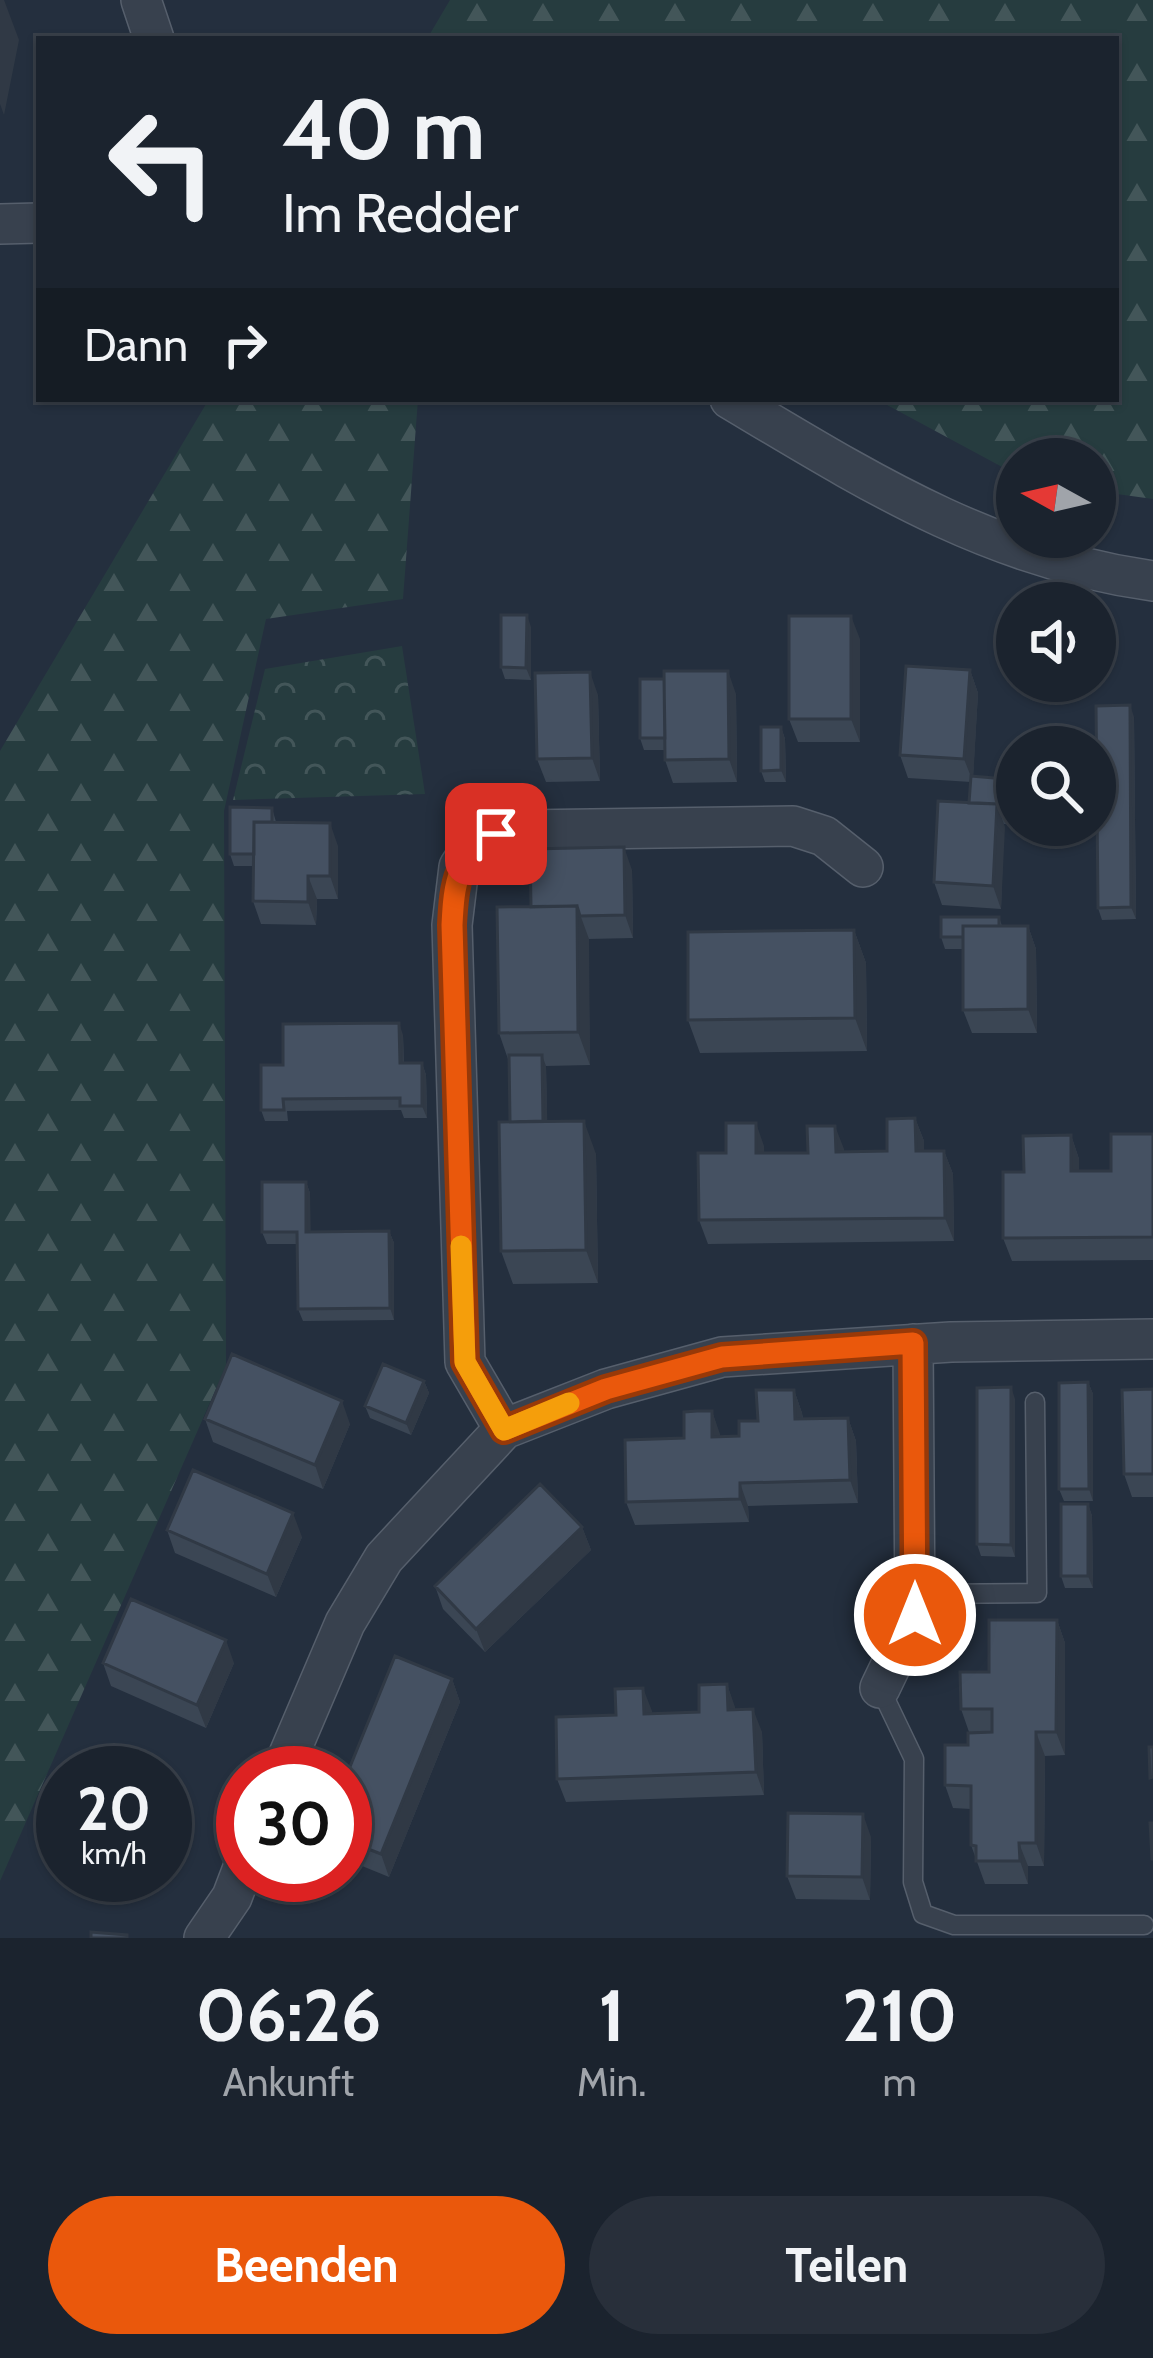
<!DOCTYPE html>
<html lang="de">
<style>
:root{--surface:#1b232e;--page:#282f3a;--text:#f1f3f6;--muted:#a0a4aa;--line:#39404a;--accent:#ea580c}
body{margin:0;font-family:Cabin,sans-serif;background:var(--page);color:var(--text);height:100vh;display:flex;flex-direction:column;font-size:45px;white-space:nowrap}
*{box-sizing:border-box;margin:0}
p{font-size:39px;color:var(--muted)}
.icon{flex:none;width:66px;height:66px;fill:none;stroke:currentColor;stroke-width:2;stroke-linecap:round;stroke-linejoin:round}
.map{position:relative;height:1938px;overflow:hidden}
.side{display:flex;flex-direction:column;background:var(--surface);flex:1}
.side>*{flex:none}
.top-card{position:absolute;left:36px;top:36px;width:1083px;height:366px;border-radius:0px;box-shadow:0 3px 9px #0004,0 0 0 3px var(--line);background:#1b232e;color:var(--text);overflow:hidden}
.needle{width:78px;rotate:278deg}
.controls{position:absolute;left:996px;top:438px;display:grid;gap:24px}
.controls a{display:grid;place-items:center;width:120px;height:120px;border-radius:50%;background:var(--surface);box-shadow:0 3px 9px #0004,0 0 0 3px var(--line);font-size:60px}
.speed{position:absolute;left:36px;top:1746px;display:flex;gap:24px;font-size:60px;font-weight:700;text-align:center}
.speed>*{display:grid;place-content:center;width:156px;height:156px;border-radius:50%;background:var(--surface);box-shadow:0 3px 9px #0004,0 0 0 3px var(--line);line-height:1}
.speed small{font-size:30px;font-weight:400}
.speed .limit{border:18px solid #d22;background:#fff;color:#111}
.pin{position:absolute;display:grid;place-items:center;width:102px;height:102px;color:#fff;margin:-51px;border-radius:24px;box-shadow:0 6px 18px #0006}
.me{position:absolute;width:132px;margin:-66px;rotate:0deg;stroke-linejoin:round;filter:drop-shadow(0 0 9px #0008)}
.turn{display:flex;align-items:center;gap:42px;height:252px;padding:0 48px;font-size:54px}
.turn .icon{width:156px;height:156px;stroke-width:2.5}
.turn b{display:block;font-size:84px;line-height:102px}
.then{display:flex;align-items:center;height:114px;padding:0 48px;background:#0003;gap:24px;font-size:45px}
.eta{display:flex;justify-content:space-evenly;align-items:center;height:204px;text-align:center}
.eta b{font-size:72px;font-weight:700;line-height:84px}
.cta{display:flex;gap:24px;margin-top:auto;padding:24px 48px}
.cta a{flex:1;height:138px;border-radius:72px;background:var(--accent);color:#fff;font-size:48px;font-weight:700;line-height:138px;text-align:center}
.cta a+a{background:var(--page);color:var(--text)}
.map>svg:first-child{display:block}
</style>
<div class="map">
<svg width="1153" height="1938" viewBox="0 0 1153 1938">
<defs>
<pattern id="forest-firs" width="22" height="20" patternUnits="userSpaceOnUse" patternTransform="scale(3)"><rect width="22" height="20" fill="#263c3f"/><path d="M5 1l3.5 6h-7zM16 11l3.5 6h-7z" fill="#435659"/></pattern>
<pattern id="park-crowns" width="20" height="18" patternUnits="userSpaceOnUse" patternTransform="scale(3)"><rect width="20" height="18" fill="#263c3f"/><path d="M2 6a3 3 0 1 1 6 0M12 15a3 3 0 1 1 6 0" fill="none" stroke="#435659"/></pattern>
</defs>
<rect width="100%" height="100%" fill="#242f3e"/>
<!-- forest -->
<path fill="url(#forest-firs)" d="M450,0H1153V499L1095,491V459H1017V475L876,399H1116V39H427Z
M209,399H418L403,599L266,619L224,811L226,1366L0,1881V751Z"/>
<!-- park -->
<path fill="url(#park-crowns)" d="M402,646L425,794L233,800L265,669Z"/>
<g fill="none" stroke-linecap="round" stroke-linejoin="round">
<defs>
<path id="service" d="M915,1594L1037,1593L1035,1402
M880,1688L914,1759L913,1882L923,1914L954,1925H1144"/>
<path id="minor" d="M141,0L154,39
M0,224L39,223
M730,399C869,482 989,558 1153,581
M504,1429L465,1362L452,925L459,867L472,847L497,834L523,830L793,826L824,836L863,867
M880,1688L915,1615L913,1344
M281,1773L345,1623L384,1558L504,1429L606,1389L722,1357L951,1342L1153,1339
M204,1938L232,1897L243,1868"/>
</defs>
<!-- service casing -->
<use href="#service" stroke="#565f6c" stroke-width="21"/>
<!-- minor casing -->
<use href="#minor" stroke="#565f6c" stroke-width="42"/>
<!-- service -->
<use href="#service" stroke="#38414e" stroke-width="18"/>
<!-- minor -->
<use href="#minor" stroke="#38414e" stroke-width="39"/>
</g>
<!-- wall -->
<path fill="#3b4654" d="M531,627V680L505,679L501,667Z
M860,639V742H798L789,719Z
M970,670L978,693L973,776L1017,780V825H1032V827L1004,824L1001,909L942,905L934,882L969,803L971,782L908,778L900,755Z
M664,679L736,694L737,782L673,783L665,760V750H644L640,738Z
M598,695L600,781L546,782L537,759Z
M1134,717L1136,919L1102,920L1098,908Z
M781,727L785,739L786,782H765L761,771Z
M272,808L276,822L338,846V899H317L316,925L261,924L253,901L254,866H234L230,854Z
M632,870L633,938L588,939L590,1065L546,1066L547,1121L596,1154L598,1283L513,1284L501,1251L510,1122L509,1062L499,1033L531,907Z
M999,917L1002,926H1028L1036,949L1037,1033H972L963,1010V949H945L941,937Z
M854,930L866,963L867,1051L700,1053L688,1020Z
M403,1035L404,1063H422L426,1075L427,1118H404L401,1110L287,1111L288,1121H265L261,1110L283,1065Z
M915,1118L924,1141V1151H944L953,1174L954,1241L708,1244L699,1220L726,1153L764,1146V1153H808L844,1149V1152L887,1151Z
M1153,1134V1260L1012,1261L1003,1238L1024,1172L1071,1135L1079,1159V1171H1111Z
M306,1182L310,1193V1232L389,1231L394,1243V1320L303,1321L298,1309L297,1244H267L262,1232Z
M424,1381L429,1393L411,1435L370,1418L365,1406Z
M1088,1382L1093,1394V1501H1064L1059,1489Z
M1153,1389V1497H1132L1124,1474Z
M794,1390L802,1413L803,1419L848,1418L856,1441L858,1503L748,1506L749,1522L635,1525L626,1502L684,1438L712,1411L720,1437L739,1436Z
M1015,1399V1557L981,1556L977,1544Z
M205,1419L350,1424L323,1489L213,1442Z
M1088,1504L1092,1516L1093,1588H1065L1061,1576Z
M582,1527L591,1550L485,1652L443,1609L435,1586Z
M167,1530L302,1537L276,1597L175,1553Z
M1057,1620L1065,1643V1755L1045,1756L1044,1866H1028V1884H985L971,1845V1809L953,1808L945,1785L968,1745L969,1732L961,1709L989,1672Z
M103,1663H234L206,1728L111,1686Z
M452,1679L460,1702L389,1877L345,1859V1779Z
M727,1684L735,1710L762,1732L764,1795L566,1802L557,1779L616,1715L652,1711V1714L699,1712Z
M871,1837L870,1900L796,1899L787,1876Z"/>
<!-- shaded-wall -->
<path fill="#303945" d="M0,0H4L19,40L4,115L0,104Z
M527,615L531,627V680L526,668Z
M851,616L860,639V742L851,719Z
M970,670L978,693L973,782L964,759Z
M728,671L736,694L737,782L729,759Z
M590,672L598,695L600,781L592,758Z
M1130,705L1134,717L1136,919L1131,907Z
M781,727L785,739L786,782L781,770Z
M997,804L1005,827L1001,909L993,886Z
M330,823L338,846V899L330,876Z
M624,847L632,870L633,938L625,915Z
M308,876L317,899L316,925L308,902Z
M577,906L589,939L590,1065L578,1032Z
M1028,926L1036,949L1037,1033L1028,1009Z
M854,930L866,963L867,1051L855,1018Z
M399,1023L403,1035L404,1075L400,1063Z
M542,1055L546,1066L548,1154L544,1142Z
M422,1063L426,1075L427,1118L422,1106Z
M915,1118L924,1141V1174L916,1151Z
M584,1121L596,1154L598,1283L586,1250Z
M756,1123L764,1146L765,1176L756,1153Z
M835,1126L844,1149V1175L836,1152Z
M1071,1135L1079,1159V1194L1071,1171Z
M944,1151L953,1174L954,1241L945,1218Z
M306,1182L310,1193L311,1244L306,1232Z
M389,1231L394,1243V1320L390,1308Z
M424,1381L429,1393L411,1435L406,1423Z
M1088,1382L1093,1394V1501L1089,1489Z
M1011,1387L1015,1399V1557L1011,1545Z
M794,1390L802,1413L803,1442L795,1419Z
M342,1401L350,1424L323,1489L315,1465Z
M712,1411L720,1434V1460L712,1437Z
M848,1418L856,1441L858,1503L850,1480Z
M740,1483L748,1506L749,1522L740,1499Z
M1088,1504L1092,1516L1093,1588L1088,1576Z
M293,1513L302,1537L276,1597L267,1574Z
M582,1527L591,1550L485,1652L476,1629Z
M1057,1620L1065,1643V1755L1056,1732Z
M226,1640L234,1663L206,1728L197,1705Z
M452,1679L460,1702L389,1877L381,1854Z
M727,1684L735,1707L737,1733L728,1710Z
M643,1688L652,1711V1737L644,1714Z
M753,1709L762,1732L764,1795L756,1772Z
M1036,1732L1045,1756L1044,1866L1036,1843Z
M863,1814L871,1837L870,1900L862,1877Z
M1019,1843L1028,1866V1884L1020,1861Z"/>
<!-- building -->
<path fill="#455162" stroke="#303945" stroke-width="3" d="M501,615H527L526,668L501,667Z
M789,616H851V719H789Z
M906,666L970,670L964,759L900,755Z
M664,671H728L729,759L665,760Z
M590,672L592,758L537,759L535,673Z
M640,679H664L665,738H640Z
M1130,705L1131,907L1098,908L1096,706Z
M761,727H781V770L761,771Z
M971,776L1017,780V814L1000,813L997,804L969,803Z
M938,801L997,804L993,886L934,882Z
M230,807L272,808V822H254V854H230Z
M254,822L330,823V876H308V902L253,901Z
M624,847L625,915L580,916L577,906L531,907L530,849Z
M577,906L578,1032L499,1033L497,907Z
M941,917H999V926H963V937H941Z
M963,926H1028V1009L963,1010Z
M854,930L855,1018L688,1020V932Z
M399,1023L400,1063H422V1106H400V1098L283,1099L284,1110H261V1065H283V1024Z
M509,1055H542L543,1121L510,1122Z
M915,1118L916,1151H944L945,1218L699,1220L698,1153H726V1123H756V1153H808L807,1126H835L836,1152L887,1151V1119Z
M584,1121L586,1250L501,1251L499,1122Z
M1111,1134H1153V1237L1003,1238V1172H1024L1023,1136L1071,1135V1171H1111Z
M262,1182H306V1232L389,1231L390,1308L298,1309L297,1232H262Z
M232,1354L342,1401L315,1465L205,1419Z
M383,1364L424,1381L406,1423L365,1406Z
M1088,1382L1089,1489H1059V1383Z
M1011,1387V1545L977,1544V1388Z
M1153,1389V1474H1124L1122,1390Z
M756,1390H794L795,1419L848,1418L850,1480L740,1483V1499L626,1502L625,1440L684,1438V1412L697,1411H712V1437L739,1436V1421H758Z
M193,1470L293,1513L267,1574L167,1530Z
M540,1484L582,1527L476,1629L435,1586Z
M1061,1504H1088V1576H1061Z
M131,1599L226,1640L197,1705L103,1663Z
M989,1620H1057L1056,1732H1036V1843H1019L1020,1861H976V1846L971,1845V1786L945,1785V1745H968V1733L992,1732V1709H961L960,1672H989Z
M395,1656L452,1679L381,1854L345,1840V1779Z
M727,1684L728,1710L753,1709L756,1772L557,1779L556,1717L616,1715L615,1689L643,1688L644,1714L699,1712V1685Z
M1149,1747H1153V1777L1150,1778Z
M788,1813L863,1814L862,1877L787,1876Z
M1150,1823H1153V1859H1152Z
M91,1932L127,1935V1938H91Z"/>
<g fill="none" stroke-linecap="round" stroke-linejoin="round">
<defs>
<path id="route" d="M496,834C457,856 454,883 452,925L465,1362L504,1430L606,1389L722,1357L913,1343L915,1615"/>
</defs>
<!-- route casing -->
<use href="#route" stroke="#983908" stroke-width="30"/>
<!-- route -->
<use href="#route" stroke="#ea580c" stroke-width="21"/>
<!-- slow -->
<path stroke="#f59e0b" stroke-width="21" d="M461,1246L465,1362L504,1430L569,1403"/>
</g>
</svg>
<div class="controls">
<a><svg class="needle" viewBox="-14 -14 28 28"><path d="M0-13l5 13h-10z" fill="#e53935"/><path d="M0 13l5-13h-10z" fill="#a0a4aa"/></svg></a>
<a><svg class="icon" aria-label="sound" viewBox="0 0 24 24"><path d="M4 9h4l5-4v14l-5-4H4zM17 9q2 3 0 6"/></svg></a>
<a><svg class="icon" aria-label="search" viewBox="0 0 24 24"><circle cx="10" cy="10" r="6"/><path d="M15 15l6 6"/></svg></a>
</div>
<div class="speed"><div>20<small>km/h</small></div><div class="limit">30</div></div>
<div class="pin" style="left:496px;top:834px;background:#d93025"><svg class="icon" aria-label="arrive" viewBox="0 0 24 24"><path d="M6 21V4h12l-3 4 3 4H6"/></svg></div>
<svg class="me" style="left:915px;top:1615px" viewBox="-20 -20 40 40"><circle r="17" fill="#ea580c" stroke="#fff" stroke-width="3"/><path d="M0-11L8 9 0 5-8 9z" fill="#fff"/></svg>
<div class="top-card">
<div class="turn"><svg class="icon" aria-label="left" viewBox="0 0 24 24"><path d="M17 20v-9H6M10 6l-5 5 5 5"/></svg><div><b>40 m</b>Im Redder</div></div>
<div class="then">Dann<svg class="icon" aria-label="right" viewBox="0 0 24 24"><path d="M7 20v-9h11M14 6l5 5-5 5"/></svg></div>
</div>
</div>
<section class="side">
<div class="eta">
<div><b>06:26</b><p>Ankunft</p></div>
<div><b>1</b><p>Min.</p></div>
<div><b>210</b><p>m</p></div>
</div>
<div class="cta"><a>Beenden</a><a>Teilen</a></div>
</section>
